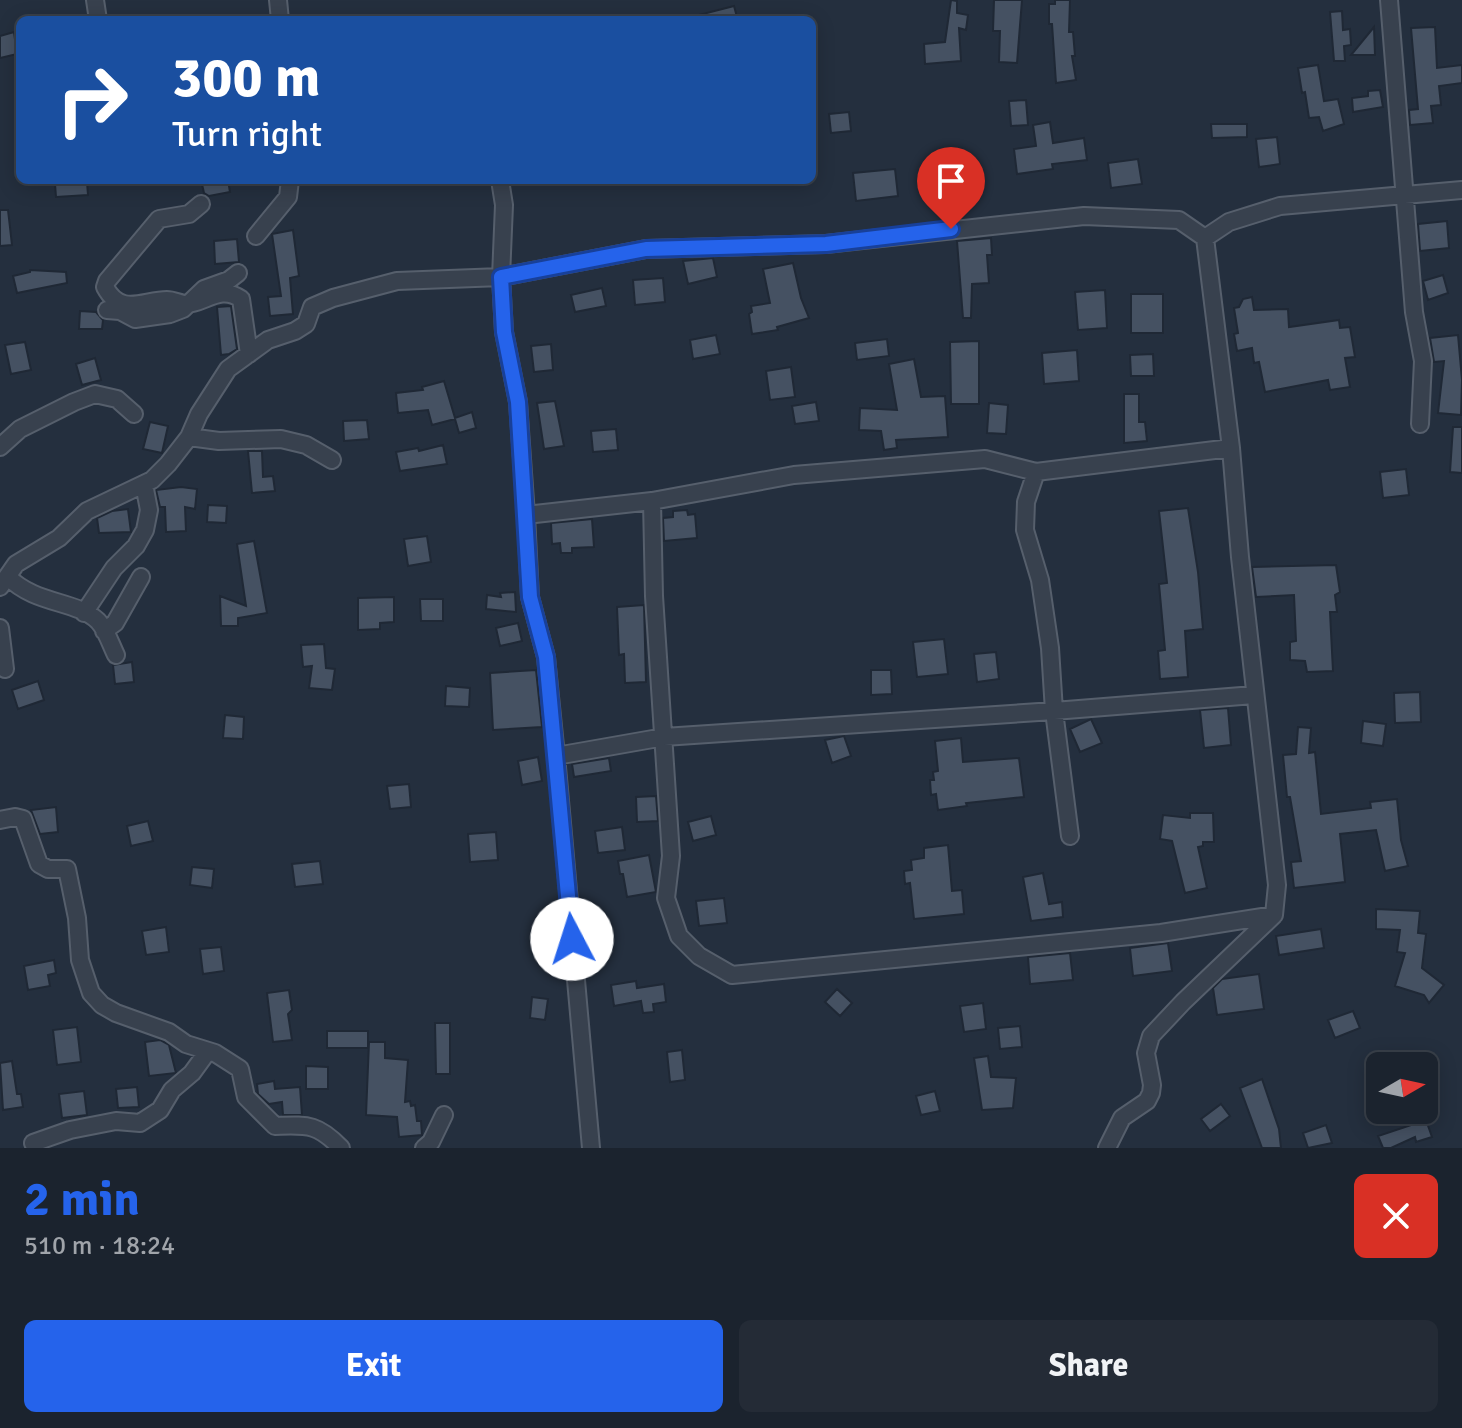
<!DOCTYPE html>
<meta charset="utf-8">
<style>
:root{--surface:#1b232e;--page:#242b36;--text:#f1f3f6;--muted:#a0a4aa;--line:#39404a;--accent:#2563eb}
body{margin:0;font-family:Signika,sans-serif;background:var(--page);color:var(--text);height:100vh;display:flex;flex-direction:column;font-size:30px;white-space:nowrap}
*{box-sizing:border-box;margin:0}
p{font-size:26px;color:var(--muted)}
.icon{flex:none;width:44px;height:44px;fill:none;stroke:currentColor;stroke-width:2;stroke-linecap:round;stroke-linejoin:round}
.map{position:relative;height:1148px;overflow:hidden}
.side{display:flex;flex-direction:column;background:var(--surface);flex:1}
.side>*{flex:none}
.banner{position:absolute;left:16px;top:16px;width:800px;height:168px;border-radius:12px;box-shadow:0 4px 20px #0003,0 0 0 2px var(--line);background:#1a4fa0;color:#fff;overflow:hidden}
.needle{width:52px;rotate:81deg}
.controls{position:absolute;left:1366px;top:1052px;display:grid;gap:16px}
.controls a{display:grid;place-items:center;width:72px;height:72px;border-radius:12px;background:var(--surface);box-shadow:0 4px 20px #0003,0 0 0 2px var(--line);font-size:40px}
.pin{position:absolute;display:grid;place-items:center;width:68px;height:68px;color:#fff;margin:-82px -34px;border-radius:50% 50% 50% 0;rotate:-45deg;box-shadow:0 0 8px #0007}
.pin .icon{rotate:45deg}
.me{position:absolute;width:88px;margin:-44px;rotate:355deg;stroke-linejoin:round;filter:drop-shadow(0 0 6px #0008)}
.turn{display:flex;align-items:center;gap:28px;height:168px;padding:0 24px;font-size:36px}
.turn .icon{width:104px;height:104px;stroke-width:2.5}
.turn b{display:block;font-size:56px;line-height:68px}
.round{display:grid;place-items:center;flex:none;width:84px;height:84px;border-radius:12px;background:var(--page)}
.headline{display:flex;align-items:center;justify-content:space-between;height:136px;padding:0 24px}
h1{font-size:48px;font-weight:700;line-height:60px;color:var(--accent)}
.cta{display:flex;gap:16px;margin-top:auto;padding:16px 24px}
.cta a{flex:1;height:92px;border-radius:12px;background:var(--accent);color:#fff;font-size:32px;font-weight:700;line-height:92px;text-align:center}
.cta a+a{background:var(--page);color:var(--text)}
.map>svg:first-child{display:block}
</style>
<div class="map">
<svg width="1462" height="1148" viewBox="0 0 1462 1148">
<rect width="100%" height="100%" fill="#242f3e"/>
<!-- building -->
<path fill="#455162" stroke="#1f2835" stroke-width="2" d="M951,0L957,1V13L968,15L966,30L959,28L961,61L925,64L924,44L945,42Z
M994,0H1022L1017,63L999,62L1000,31H993Z
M1055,0H1070L1069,32H1073L1075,56H1072L1076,80L1056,83L1052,24H1049V4H1055Z
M734,6L737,17L733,20H695V16Z
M1342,11L1343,30L1350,29L1351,45L1344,46L1345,61H1334L1330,12Z
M1374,27L1375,55H1351Z
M1435,27L1437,68L1462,65V83L1439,86L1441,105L1431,106L1433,123L1410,125L1409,110L1418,109L1411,28Z
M14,32L17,54L0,58V36Z
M1318,65L1324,101L1338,99L1344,124L1323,131L1319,117L1309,118L1305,92L1302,93L1298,68Z
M1380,90L1383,107L1353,112L1352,98L1368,96V91Z
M1026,100L1028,125L1011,126L1009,101Z
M849,112L851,131L831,133L829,114Z
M1050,122L1053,143L1084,138L1087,160L1052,164L1053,169L1017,174L1014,149L1036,146L1033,125Z
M1211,124H1247V137L1212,138Z
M1277,137L1280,164L1259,167L1256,139Z
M951,155L954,184L932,186L929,158Z
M1138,159L1142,184L1111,188L1108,163Z
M895,169L898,196L856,201L853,173Z
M201,180H228L230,192L209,196L204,193Z
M87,182L88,195L56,197L55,184Z
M0,210H8L12,245L0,246Z
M1447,221L1449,248L1420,251L1418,224Z
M293,230L299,276L290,278L293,314L270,316L268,297L281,296L272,234Z
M991,238L992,255H987L989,283L972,284L971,318H963L957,241Z
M237,239L239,262L215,264L214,241Z
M713,258L717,277L688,284L683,261Z
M793,263L801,298L809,318L777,327L778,330L752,334L749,314L752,312L751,306L770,303L763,269Z
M30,270L66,272L67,283L17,293L13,276L30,272Z
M1443,275L1448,293L1428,300L1423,281Z
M663,278L665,302L635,305L633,280Z
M602,288L606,306L575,312L571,295Z
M1105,290L1107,328L1078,330L1075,292Z
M1131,294H1163V333H1131Z
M1252,297L1254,310L1288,309L1289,327L1339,320L1340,328L1350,327L1355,357L1345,358L1350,387L1330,390L1328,380L1265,392L1259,362L1254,363L1252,348L1237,351L1234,334L1238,333L1234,308L1239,307L1243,299Z
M231,306L237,349L229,354L221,355L217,307Z
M80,311L96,312L103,320L102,329H79Z
M716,335L720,354L693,359L690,340Z
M1458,335L1462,380L1461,415L1438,413L1444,361L1434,362L1430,338Z
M887,339L889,356L857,360L855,343Z
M979,341V404H951L950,342Z
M25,342L31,370L11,374L5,345Z
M551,344L553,370L534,372L531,346Z
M1077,350L1079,381L1044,384L1042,353Z
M1153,354L1154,376H1131L1130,355Z
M95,358L101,380L82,385L76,364Z
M914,359L921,397L945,396L948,437L896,440L897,448L884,450L881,431L859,430L860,408L897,410L889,364Z
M791,367L795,397L770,400L766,371Z
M444,381L455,418L472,412L476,428L459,433L455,419L432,425L428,410L398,413L396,393L423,390L422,387Z
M1124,394H1139V422H1145L1147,441L1124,443Z
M555,401L564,446L544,449L537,403Z
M816,402L819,421L795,424L792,406Z
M989,403L1008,405L1006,434L987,433Z
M367,420L369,439L344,441L343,421Z
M150,422L168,426L162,453L143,449Z
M1453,427H1462V473L1450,472Z
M616,429L618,450L593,452L591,431Z
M443,445L447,464L400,471L396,452L418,448L419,451Z
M248,451H262L263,477L273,476L275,491L252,493Z
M1406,469L1409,495L1383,498L1380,472Z
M181,487L197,489L195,509L185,507L186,531L166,532L165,507H160L156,490Z
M208,505L227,506L226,523L207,522Z
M1188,508L1198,572L1203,629L1185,631L1188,677L1160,679L1158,651L1165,650L1159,584L1167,583L1159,511Z
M128,509L131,532L99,533L97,518L112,511Z
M687,510L688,515L695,514L697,538L664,541L663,518L673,517V511Z
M592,519L594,547L572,548V553H561L560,543L552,544L551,523Z
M427,536L431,562L408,566L404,539Z
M254,541L267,613L238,618V626H221L220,596L246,606L237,544Z
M1336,565L1340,592L1335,595L1337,612H1330L1333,671L1307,672L1305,661L1290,660V642L1296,641L1294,595L1256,597L1252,567Z
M515,592L516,612L486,609L487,595L501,597L500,593Z
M394,597V622L380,623V629L358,630V598Z
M420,599H443V621H421Z
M644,605L646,682L625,683L624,654L619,655L617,607Z
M518,623L522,641L500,646L496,628Z
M944,639L948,674L917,677L913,642Z
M324,644L326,668L335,669L332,690L309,688L312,666L303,667L301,645Z
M996,652L999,679L977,682L974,654Z
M132,662L134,682L115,684L113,665Z
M536,670L542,727L493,730L490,673Z
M871,670H891L892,694L871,695Z
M38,681L44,700L18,709L12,690Z
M446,686L470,688L469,707L445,706Z
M1420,692L1421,722L1395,723L1394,693Z
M1228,708L1231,745L1204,748L1200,710Z
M225,715L244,717L243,739L223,738Z
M1091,719L1102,743L1080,752L1070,729Z
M1363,721L1386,724L1383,746L1361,743Z
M1298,727L1311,728L1309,753L1315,752L1321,814L1371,808L1370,802L1397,799L1401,840L1408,866L1385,871L1376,830L1340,834L1345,882L1294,888L1291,862L1301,861L1290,797H1287L1283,755L1296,754Z
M844,736L851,756L832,763L825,740Z
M961,738L963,762L1019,758L1024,797L966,803L967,806L938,810L936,794L931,795L930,780H934L933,772L938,771L935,741Z
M538,757L542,781L522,785L518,761Z
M609,758L611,771L574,777L572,764Z
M409,784L411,807L390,809L387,786Z
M656,796L658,821L637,822L636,797Z
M56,807L58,832L40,834L31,810Z
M1190,813H1213L1214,842H1203V846L1198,847L1207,888L1185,893L1172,841L1160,839L1163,815L1190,818Z
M711,816L716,835L693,841L688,822Z
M148,821L153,841L131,846L127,826Z
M622,827L625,850L598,853L595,831Z
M496,832L498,860L470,862L468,834Z
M948,845L952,891L962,890L964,914L914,919L910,883L905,884L904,871L912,870L911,860L924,858V848Z
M649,855L656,892L627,897L623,874H620L618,861Z
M320,861L323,884L295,887L292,864Z
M192,867L214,869L212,888L190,885Z
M1043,873L1049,904L1062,902L1063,917L1031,921L1023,877Z
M724,898L727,923L699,926L696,901Z
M1376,909L1420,911L1418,933L1426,934L1422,968L1444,985L1429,1003L1424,995L1395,986L1405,953L1397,952L1400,930L1376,929Z
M166,927L169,952L146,955L142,931Z
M1321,929L1324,948L1279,955L1276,936Z
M1168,943L1172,971L1133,976L1130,948Z
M221,947L224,971L203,974L200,949Z
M1070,953L1073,980L1030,984L1028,957Z
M54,960L56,973L48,975L50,986L28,990L24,966Z
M1259,974L1264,1009L1217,1015L1213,988L1222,979Z
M636,981L637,988L664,984L666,1002L653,1004L654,1012L643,1013L641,1001L614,1006L611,985Z
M837,989L852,1003L840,1016L825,1002Z
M289,990L292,1010L288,1014L292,1040L273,1042L267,993Z
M532,997L548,999L545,1020L530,1018Z
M983,1003L986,1029L964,1032L960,1006Z
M1353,1011L1360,1028L1335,1038L1328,1020Z
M435,1023H450V1074H436Z
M1020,1026L1022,1047L1000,1049L998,1028Z
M77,1027L81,1062L57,1065L53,1030Z
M327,1031H368V1048H327Z
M160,1040L169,1045L176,1073L149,1076L145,1042Z
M369,1042H385V1058L408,1060L405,1102L410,1101L411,1106L415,1105L417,1121H421L422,1135L399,1137L397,1117L366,1115Z
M682,1050L685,1080L670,1082L667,1052Z
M988,1056L991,1077L1016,1078L1013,1108L982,1110L974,1058Z
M12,1061L17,1094H21L23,1107L3,1110L0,1063Z
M306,1066L328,1067V1089H306Z
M1262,1079L1279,1129L1281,1148H1262L1240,1088Z
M274,1081L275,1089L300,1087L302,1115H283L282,1102L269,1104L258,1094L257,1084Z
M137,1087L139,1107L118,1108L116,1089Z
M84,1091L87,1115L62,1118L59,1094Z
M935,1091L940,1111L921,1115L916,1096Z
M1221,1104L1230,1116L1210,1131L1201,1119Z
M1426,1120L1432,1137L1416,1142L1415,1137L1391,1148H1383L1378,1136Z
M1326,1125L1332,1143L1308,1148L1303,1133Z"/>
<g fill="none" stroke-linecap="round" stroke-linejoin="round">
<defs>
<path id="minor" d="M95,0L98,20
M278,0L280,20
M1389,0L1414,312L1423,361L1420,424
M500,180L504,205L501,277L504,332L518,402L526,515
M201,204L189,214L159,219L107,281L105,287C121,317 143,300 167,300C174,300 180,304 186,304C204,304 220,284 241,299L249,354
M256,236L288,197L290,180
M107,310L120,311L135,319L170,314L183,309L204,289L229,280L238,273
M189,437L219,441L281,439L306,445L332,460
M0,447L20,429L74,402L95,394L117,399L134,414
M1231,448L1036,472L985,459L794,475L652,501L526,515L530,597L546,657L556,756L664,737L1054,711L1254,695
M1036,472L1026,502L1025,530L1040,580L1050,648L1054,711L1070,836
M652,501L654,596L671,856L666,898L679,936L699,956L732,975L1161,933L1274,915
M8,577C36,605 76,600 98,621C106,629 111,645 116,655
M0,587L16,564L59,538L87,511L152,480L168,464L189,437L199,414L228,369L268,340L295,331L306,324L312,307L333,298L397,281L501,277L646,249L826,244L1084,216L1179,220L1205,238L1229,222L1280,206L1462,190
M84,613L114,568L136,546L145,530L149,510L144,484
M0,628L5,669
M104,631L115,623L141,577
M556,756L591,1148
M0,820L15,817L23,819L39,864L48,869H67L77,918L80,960L91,993L102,1005L116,1013L169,1032L186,1044L215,1053L240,1069L246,1097L275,1126C307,1125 317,1123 341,1148
M33,1143L70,1130L116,1121L140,1123L160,1110L172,1090L192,1073L208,1051
M424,1148L431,1142L444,1115
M1107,1148L1122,1118L1147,1101L1151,1093L1152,1085L1146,1053L1151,1036L1183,1002L1274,915L1277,885L1240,557L1231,448L1205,238"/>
</defs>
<!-- minor casing -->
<use href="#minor" stroke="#565f6c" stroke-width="20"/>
<!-- minor -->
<use href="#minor" stroke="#38414e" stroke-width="16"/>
</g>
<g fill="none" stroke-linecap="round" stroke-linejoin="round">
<defs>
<path id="route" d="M572,939L546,657L530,597L518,402L504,332L501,277L646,249L826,244L951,229"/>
</defs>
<!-- route casing -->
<use href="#route" stroke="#184099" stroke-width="20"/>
<!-- route -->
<use href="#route" stroke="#2563eb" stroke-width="14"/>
</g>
</svg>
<div class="controls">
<a><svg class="needle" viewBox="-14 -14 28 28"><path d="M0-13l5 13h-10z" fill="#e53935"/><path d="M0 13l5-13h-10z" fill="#a0a4aa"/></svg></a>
</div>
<div class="pin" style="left:951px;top:229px;background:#d93025"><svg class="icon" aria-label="arrive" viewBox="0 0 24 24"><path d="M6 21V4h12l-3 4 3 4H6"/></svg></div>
<svg class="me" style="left:572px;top:939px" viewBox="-20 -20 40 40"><circle r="19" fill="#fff"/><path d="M0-13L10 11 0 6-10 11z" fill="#2563eb"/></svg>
<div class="banner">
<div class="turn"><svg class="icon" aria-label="right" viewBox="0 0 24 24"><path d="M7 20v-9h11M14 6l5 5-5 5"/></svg><div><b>300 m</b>Turn right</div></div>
</div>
</div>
<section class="side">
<div class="headline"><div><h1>2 min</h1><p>510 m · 18:24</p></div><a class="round" style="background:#d93025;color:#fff"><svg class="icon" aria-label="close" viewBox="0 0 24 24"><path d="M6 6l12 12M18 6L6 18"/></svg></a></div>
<div class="cta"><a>Exit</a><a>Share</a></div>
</section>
